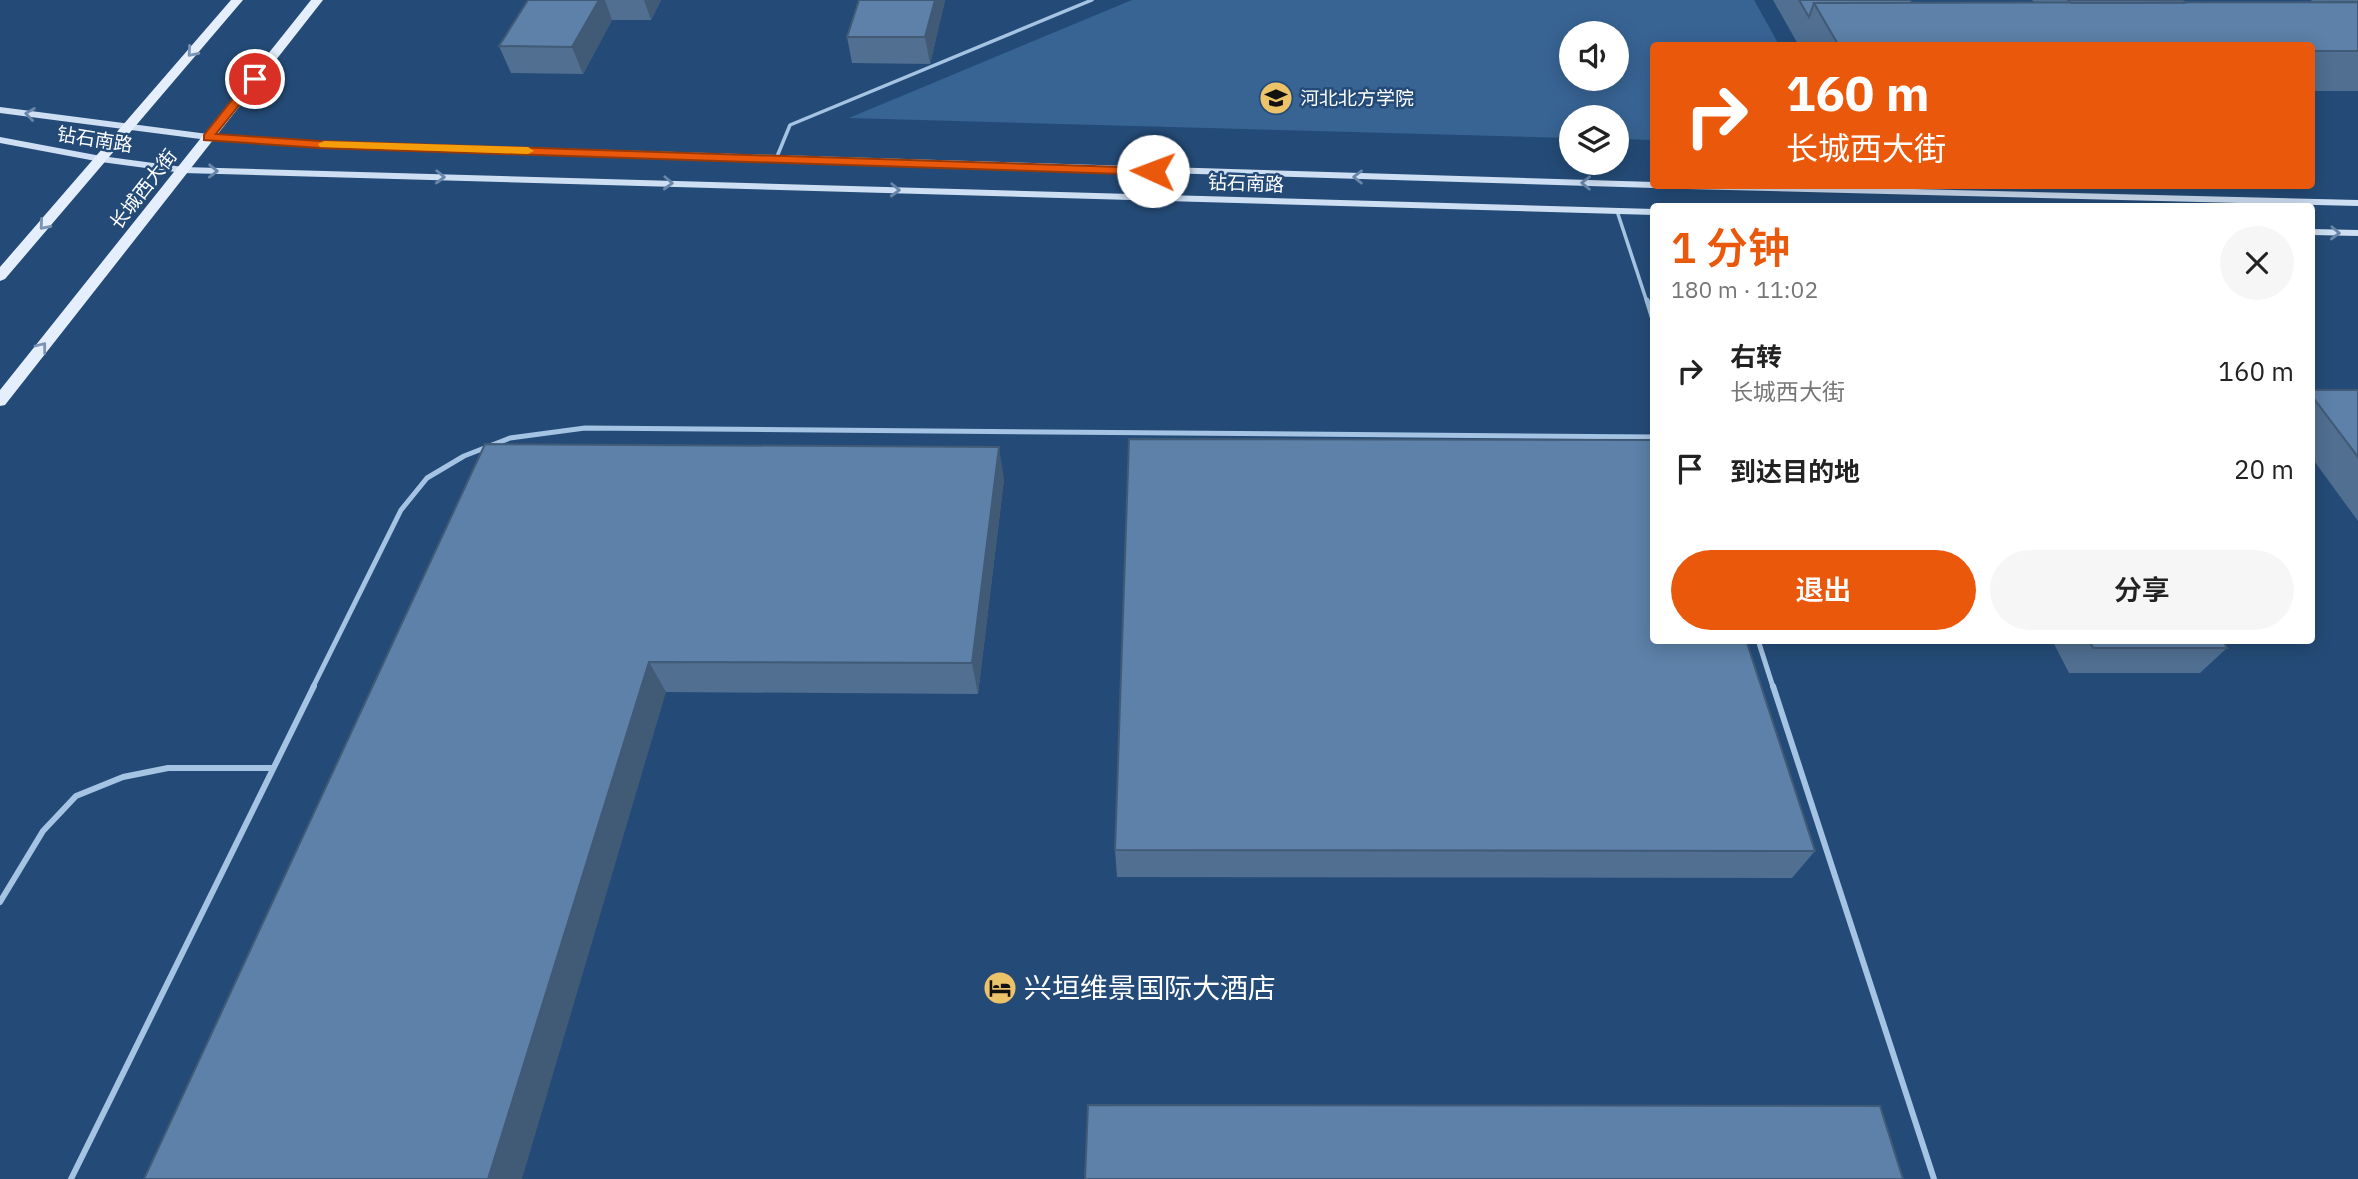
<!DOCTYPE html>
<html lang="zh">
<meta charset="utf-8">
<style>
:root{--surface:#fff;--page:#f6f6f6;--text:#222;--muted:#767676;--accent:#ea580c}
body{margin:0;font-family:"IBM Plex Sans","Noto Sans SC",sans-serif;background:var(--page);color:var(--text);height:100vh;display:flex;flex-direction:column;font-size:26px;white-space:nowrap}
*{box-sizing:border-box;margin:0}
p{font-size:23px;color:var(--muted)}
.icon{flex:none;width:38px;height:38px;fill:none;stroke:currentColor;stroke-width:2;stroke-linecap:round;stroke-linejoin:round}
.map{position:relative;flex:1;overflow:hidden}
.details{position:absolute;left:1650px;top:203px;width:665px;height:441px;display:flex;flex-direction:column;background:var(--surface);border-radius:7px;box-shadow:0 4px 18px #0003}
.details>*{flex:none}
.guide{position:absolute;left:1650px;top:42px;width:665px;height:147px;border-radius:7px;box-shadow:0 4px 18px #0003;background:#ea580c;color:#fff;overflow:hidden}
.fabs{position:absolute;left:1559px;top:21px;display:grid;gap:14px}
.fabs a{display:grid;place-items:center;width:70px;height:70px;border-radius:50%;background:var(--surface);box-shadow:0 4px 18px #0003;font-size:35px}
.pin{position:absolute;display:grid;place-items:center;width:60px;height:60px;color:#fff;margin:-30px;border:4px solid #fff;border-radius:50%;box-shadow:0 2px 7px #0007}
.me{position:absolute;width:77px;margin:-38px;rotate:272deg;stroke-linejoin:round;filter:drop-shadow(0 0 5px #0008)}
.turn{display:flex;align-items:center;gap:24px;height:147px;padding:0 21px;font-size:32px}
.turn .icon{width:91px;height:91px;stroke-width:2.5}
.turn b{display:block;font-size:49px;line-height:60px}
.round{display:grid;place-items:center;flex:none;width:74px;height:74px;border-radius:37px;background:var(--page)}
.head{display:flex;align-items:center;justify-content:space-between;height:119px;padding:0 21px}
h1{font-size:42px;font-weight:600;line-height:52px;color:var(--accent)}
.primary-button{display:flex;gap:14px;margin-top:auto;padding:14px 21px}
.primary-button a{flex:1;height:80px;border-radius:42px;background:var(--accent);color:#fff;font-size:28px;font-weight:600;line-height:80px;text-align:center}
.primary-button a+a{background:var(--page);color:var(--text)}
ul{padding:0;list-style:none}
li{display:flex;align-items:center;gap:21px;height:98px;padding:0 21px}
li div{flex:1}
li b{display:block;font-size:26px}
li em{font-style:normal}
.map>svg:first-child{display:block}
</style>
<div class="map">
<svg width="2358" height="1179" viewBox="0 0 2358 1179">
<rect width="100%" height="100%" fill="#244b77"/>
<!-- green -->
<path fill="#386494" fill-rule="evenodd" d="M1132,0H1754L1779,45L1654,46V140L1617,139V117H1572L1571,138L849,118ZM1572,33H1617V79H1572Z"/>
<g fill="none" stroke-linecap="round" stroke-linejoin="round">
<!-- lane-far2 -->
<path stroke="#a5c3e3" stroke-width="3.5" d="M776,159L790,125L1092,0
M1617,211L1647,302"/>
<!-- lane-far1 -->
<path stroke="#a5c3e3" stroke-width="5" d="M1647,300L1654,323
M1758,640L1773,687
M313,687L401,510L427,478L464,456L510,438L585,428L1654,437"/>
<!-- lane -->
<path stroke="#a5c3e3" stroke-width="6" d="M1773,686L1934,1179
M0,902L43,831L76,796L123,777L168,768H273
M71,1179L314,686"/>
<!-- secondary -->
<path fill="#cedff3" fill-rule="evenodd" d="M0,107L208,134L320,141L1654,182V186H1659L1654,188L320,147L208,140L0,113Z
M0,137L101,156L183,167L1654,209V215L183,173L101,162L0,143Z
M1682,186H1793L2358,200V206L1687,189Z
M2312,229L2358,230V236L2312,235Z"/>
<!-- primary -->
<path fill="#e4eefc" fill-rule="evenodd" d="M231,0H243L5,279L0,281V267Z
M311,0H323L5,405L0,406V390Z"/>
</g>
<!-- wall -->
<path fill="#506f91" d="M528,0H661L651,20H612L583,74L511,73L499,46Z
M859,0H945L930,64L852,63L847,37Z
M1773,0H1910L1912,3H2035L2032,0H2183L2185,3H2313L2311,0H2358V91H2312V46H1799Z
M2312,390H2358V521L2312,458Z
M485,444L1004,479L978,694L666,692Z
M2052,640H2223L2227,648L2200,673H2069Z
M1115,850L1815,851L1792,878L1117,877Z"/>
<!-- shaded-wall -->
<path fill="#415a76" d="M599,0H605L612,20L583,74L572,47Z
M644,0H661L651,20Z
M935,0H945L930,64L925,37Z
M999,447L1004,479L978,694L972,663Z
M649,662L666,692L522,1179H488Z"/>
<!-- building -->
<path fill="#5d81a9" stroke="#415a76" stroke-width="2" d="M528,0H599L572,47L499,46Z
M859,0H935L925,37H847Z
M1799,0H1910L1912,3H1814L1809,17Z
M2068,0H2183L2185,3H2071Z
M2358,2V51H2312V46H1839L1814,3Z
M2312,390H2358V457L2312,396Z
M1129,439L1654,440V640H1746L1815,851L1115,850Z
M485,444L999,447L972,663L649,662L488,1179H144Z
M2089,640H2223L2227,648H2093Z
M1088,1105L1880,1106L1903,1179H1085Z"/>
<!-- one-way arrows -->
<defs><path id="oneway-chevron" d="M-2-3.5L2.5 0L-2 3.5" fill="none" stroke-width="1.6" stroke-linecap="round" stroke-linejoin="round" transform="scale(1.75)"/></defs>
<g stroke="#7a94b3">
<use href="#oneway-chevron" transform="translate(192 52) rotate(131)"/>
<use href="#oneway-chevron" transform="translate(44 225) rotate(131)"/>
<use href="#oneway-chevron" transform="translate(42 347) rotate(-52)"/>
</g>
<g stroke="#6886a9">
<use href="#oneway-chevron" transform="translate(30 114) rotate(-172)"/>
<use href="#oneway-chevron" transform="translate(213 171) rotate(1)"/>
<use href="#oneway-chevron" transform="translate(440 177) rotate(2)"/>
<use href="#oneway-chevron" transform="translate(1358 177) rotate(-179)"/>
<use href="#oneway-chevron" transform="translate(668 183) rotate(2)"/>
<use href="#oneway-chevron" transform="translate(1586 183) rotate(-179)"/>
<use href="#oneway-chevron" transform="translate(895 190) rotate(2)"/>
<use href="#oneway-chevron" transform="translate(2335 233) rotate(2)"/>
</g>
<!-- route -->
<path fill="#ea580c" stroke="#983908" stroke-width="2" d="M251,76L260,79L216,134L320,141L1153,168L1159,171L1153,175L320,148L204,140V135Z"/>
<!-- slow -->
<path fill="#f59e0b" d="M324,141L528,147L534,151L528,154L320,147L318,144Z"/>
<!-- icons -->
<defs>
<symbol id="university-disc" viewBox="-11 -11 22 22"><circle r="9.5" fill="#edc36a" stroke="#244b77"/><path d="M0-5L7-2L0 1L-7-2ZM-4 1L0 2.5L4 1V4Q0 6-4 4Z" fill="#111"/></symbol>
<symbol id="hotel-disc" viewBox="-11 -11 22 22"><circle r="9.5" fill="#edc36a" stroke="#244b77"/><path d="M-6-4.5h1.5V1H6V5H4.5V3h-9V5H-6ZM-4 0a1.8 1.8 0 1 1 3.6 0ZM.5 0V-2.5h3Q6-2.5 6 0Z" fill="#111"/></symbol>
</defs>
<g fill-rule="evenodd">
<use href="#university-disc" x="1257" y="79" width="38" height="38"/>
<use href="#hotel-disc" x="981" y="969" width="38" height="38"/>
</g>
<g text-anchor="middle" stroke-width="5" stroke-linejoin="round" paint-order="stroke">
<!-- far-poi labels -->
<g font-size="19" fill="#fff" stroke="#244b77" text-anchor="start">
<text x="1300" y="105">河北北方学院</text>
</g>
<!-- far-street labels -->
<g font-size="19" fill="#fff" stroke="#244b77">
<text transform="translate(95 139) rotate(9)" y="7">钻石南路</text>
<text transform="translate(1246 183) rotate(2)" y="7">钻石南路</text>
<text transform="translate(143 189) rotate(-52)" y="7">长城西大街</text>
</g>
<!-- near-poi labels -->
<g font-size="28" fill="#fff" stroke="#244b77" text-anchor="start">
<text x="1024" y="998">兴垣维景国际大酒店</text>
</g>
</g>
</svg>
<div class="fabs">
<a><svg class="icon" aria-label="sound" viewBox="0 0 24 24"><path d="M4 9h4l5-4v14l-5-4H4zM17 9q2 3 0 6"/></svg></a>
<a><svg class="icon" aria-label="layers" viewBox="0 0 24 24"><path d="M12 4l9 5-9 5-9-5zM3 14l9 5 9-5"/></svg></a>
</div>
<div class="pin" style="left:255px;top:79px;background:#d93025"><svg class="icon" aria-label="arrive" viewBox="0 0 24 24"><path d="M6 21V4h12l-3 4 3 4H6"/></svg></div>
<svg class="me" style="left:1153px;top:171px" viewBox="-20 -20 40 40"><circle r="19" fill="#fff"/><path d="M0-13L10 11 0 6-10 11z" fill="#ea580c"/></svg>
<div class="guide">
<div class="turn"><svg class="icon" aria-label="right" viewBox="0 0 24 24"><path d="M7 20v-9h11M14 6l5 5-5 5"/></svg><div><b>160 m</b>长城西大街</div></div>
</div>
<section class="details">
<div class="head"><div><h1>1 分钟</h1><p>180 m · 11:02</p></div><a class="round"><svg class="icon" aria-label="close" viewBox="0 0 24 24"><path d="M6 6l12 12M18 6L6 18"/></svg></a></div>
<ul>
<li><svg class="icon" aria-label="right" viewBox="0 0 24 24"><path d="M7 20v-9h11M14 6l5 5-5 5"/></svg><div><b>右转</b><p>长城西大街</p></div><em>160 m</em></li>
<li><svg class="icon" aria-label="arrive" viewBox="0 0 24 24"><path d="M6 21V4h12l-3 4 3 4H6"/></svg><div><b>到达目的地</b></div><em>20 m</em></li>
</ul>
<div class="primary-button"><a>退出</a><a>分享</a></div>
</section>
</div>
